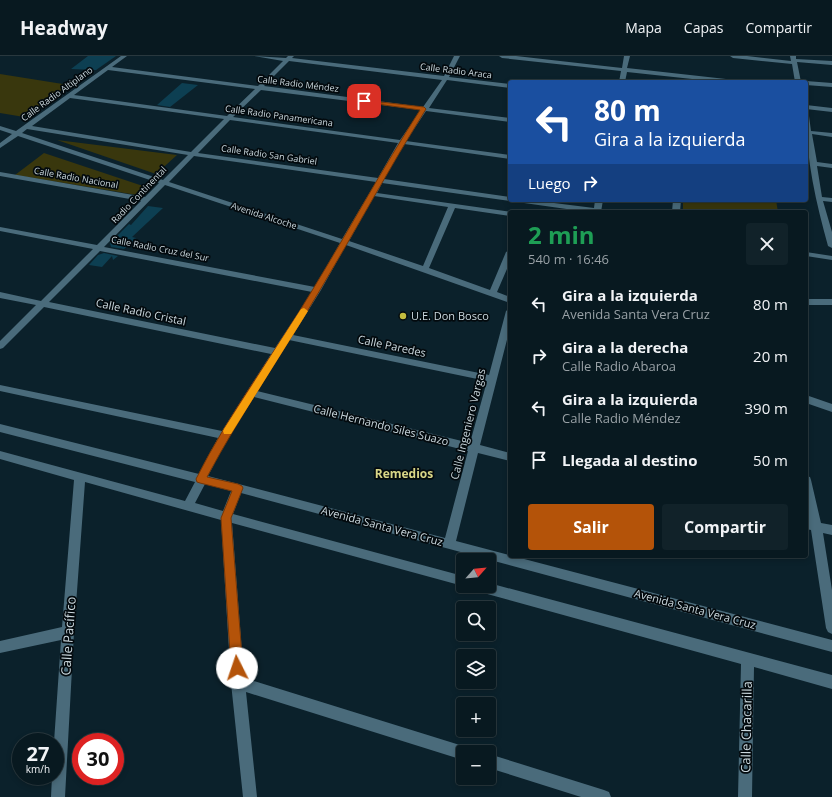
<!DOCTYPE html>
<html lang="es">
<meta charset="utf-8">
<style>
:root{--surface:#081920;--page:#112229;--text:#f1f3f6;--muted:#98a0a5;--line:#29383e;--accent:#b45309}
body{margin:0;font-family:"Open Sans",sans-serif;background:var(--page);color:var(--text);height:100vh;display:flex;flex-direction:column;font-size:15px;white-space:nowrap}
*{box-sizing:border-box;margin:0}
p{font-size:13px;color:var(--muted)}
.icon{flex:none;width:22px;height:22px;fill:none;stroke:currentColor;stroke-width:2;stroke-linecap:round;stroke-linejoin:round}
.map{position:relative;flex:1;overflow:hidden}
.side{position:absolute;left:508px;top:154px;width:300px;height:348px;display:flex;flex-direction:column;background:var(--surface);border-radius:4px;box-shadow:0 2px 6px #0003,0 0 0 1px var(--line)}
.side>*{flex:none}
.banner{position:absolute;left:508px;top:24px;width:300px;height:122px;border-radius:4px;box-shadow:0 2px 6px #0003,0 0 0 1px var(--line);background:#1a4fa0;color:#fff;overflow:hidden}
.needle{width:26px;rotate:63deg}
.controls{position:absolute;left:456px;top:497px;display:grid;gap:8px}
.controls a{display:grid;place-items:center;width:40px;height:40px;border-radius:4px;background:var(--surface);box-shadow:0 2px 6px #0003,0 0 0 1px var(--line);font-size:20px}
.speed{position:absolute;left:12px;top:677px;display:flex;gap:8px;font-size:20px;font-weight:700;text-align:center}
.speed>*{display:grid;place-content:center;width:52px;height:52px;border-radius:50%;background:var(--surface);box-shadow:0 2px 6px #0003,0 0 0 1px var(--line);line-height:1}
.speed small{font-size:10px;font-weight:400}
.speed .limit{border:6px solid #d22;background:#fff;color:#111}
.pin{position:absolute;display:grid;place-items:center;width:34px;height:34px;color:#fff;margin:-17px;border-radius:8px;box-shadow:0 2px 6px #0006}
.me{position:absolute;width:44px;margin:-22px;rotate:356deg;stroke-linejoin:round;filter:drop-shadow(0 0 3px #0008)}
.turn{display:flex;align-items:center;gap:14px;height:84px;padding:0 20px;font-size:18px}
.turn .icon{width:52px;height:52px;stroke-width:2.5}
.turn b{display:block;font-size:28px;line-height:34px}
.then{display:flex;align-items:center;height:38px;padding:0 20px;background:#0003;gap:8px;font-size:15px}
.round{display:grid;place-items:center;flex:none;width:42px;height:42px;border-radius:4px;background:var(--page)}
.head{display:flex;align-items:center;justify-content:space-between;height:68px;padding:0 20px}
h1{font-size:24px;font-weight:700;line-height:30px;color:#1e9e55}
.cta{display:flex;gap:8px;margin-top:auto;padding:8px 20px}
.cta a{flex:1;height:46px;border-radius:4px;background:var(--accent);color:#fff;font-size:16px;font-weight:700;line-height:46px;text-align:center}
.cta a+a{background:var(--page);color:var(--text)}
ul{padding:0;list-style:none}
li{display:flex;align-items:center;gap:12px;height:52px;padding:0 20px}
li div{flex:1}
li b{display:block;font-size:15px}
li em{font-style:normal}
header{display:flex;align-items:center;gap:24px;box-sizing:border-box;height:56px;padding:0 20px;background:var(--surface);border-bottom:1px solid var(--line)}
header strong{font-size:19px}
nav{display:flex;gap:22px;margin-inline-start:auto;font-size:14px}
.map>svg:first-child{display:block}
</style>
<header>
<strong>Headway</strong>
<nav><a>Mapa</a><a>Capas</a><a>Compartir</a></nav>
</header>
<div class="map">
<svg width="832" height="741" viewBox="0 0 832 741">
<rect width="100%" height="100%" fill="#0b212b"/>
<!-- green -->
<path fill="#39370d" d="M0,18L69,29L24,61L0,57Z
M57,84L177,99L156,118Z
M44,97L146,131L137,139L15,119Z
M683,144H776L778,156H683Z"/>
<!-- building -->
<path fill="#0d3f52" d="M88,0H116L96,14L71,13Z
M182,27L198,29L170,51L157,49Z
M148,150L163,152L132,181L136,182L124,193L111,191L110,187L129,168L131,169Z
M104,197L118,200L113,204L112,200L102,211L89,209L98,199Z"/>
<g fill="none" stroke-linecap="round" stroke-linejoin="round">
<!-- minor -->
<path fill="#4a6b7b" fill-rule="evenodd" d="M121,0H127L112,11L258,30L283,5L254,0L286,2L288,0H294L292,2L444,20L454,0H460L449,21L510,28V32L447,24L429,52L510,62V66L426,55L406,85L510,99V103L404,88L384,123L510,141V144H530L594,152L595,144H603L601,156H588L382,127L377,137L511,156L510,160L455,152L429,212L490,234L506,196L510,194V206L497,236L510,241V247L346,189L321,234L293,279L489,319L506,255L510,252V272L480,389L510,397V405L478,397L456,485L832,584V596L241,437L233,458L463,520V530H464H463L232,467L244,622L463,690L468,692L470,696H463V704L246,636L257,741H243L231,627L221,464L85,426L74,576L65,741H51L52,720H55L54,686L61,584L0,597V585L62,571L74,424L0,403V395L185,445L195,426L0,376V368L199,418L218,382L0,335V329L222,375L271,298L44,251L3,292L0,293V285L36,249L0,242V236L41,245L93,193L0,175V171L97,189L141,145L0,120V116L145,141L159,127L18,80L0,92V87L12,78L0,74V70L16,75ZM289,5L442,24L423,51L264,30ZM108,14L255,33L227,60L74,39ZM261,34L421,54L400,84L233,61ZM70,42L224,63L191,96L32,70ZM230,64L398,87L378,122L198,97ZM27,73L188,99L163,124L22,77ZM194,100L376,126L342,183L169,126ZM165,129L340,187L315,231L104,191ZM374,140L448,151L423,210L349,185ZM100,195L312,236L275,292L49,246ZM289,284L487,325L470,387L257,335ZM254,341L468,395L445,482L208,420L228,381ZM205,428L231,435L223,455L195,447Z
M499,0H516L622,12L624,0H630L627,12L735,24L738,26H720L627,16L625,26H619L621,15L502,2Z
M730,0H747L791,5L790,0H796V3L832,5V9L797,6L801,26H795L792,8L733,2Z
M806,25L832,27V31L806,29V26H804Z
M806,49L832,52V56L806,53Z
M806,58L809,60L811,75L832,77V81L812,78L817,106L832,108V112L817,110L822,141L832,142V146L823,145L832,176V192L828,190C816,147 806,103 806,58Z
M673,144H681L680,156H672Z
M806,196L832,200V204L806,200Z
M806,243H832V249H806Z
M806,339L832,348V356L806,347Z
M806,420L810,421L811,424L821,467L832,469V479L823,477L832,534V578L828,576L826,572L811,474L806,473V463L809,464L806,449Z
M489,527L832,619V633L754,611L752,741H738L741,608L480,536L476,534L474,530H489Z
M489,698L604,734L609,736L611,741H581L489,712Z"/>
</g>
<!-- route -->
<path fill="#b45309" stroke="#753606" d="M364,44L424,51L426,53C389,112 356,174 320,234C283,297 241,357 207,421L238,428L242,430L243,432L231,462L243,612L241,616L237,618L233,616L231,612L221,462L232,435L200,427L197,426L196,423C229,357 275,297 313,233C349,174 382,113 420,54L362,46L361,45Z"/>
<!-- slow -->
<path fill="#f59e0b" d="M304,252L308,255L231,378H224L223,375L224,373L301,253Z"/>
<!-- markers -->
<circle fill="#c3bd3f" stroke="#030a0e" stroke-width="1.5" cx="403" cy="260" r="4"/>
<g text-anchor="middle" stroke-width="3.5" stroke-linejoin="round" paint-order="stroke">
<!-- far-street labels -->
<g font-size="9" fill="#cbd8de" stroke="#030a0e">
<text transform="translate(456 15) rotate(7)" y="3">Calle Radio Araca</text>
<text transform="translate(298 28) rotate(7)" y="3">Calle Radio Méndez</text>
<text transform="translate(57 38) rotate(-36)" y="3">Calle Radio Altiplano</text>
<text transform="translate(279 60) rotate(8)" y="3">Calle Radio Panamericana</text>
<text transform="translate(269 99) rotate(8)" y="3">Calle Radio San Gabriel</text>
<text transform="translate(76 122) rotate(10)" y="3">Calle Radio Nacional</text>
<text transform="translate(139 139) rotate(-46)" y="3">Radio Continental</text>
<text transform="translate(264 160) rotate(18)" y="3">Avenida Alcoche</text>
<text transform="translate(160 193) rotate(11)" y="3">Calle Radio Cruz del Sur</text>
</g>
<!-- street labels -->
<g font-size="11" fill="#cbd8de" stroke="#030a0e">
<text transform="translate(141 256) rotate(12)" y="4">Calle Radio Cristal</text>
<text transform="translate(392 290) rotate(12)" y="4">Calle Paredes</text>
<text transform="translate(468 368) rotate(-76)" y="4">Calle Ingeniero Vargas</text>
<text transform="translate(381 369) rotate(14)" y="4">Calle Hernando Siles Suazo</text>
<text transform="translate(382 470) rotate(15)" y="4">Avenida Santa Vera Cruz</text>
<text transform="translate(695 553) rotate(15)" y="4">Avenida Santa Vera Cruz</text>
</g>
<!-- poi labels -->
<g font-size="11" fill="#cbd8de" stroke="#030a0e" text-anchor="start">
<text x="411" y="264">U.E. Don Bosco</text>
</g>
<!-- neighbourhood labels -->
<g font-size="12" font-weight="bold" fill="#d9d687" stroke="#030a0e">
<text x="404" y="422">Remedios</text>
</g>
<!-- near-street labels -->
<g font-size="13" fill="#cbd8de" stroke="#030a0e">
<text transform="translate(68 580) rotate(-86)" y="5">Calle Pacífico</text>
<text transform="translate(746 671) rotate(-89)" y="5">Calle Chacarilla</text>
</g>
</g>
</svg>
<div class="controls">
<a><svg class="needle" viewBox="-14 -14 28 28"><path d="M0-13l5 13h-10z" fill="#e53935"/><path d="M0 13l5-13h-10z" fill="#98a0a5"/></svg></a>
<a><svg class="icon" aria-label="search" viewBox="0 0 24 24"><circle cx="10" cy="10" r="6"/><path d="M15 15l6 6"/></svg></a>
<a><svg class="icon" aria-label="layers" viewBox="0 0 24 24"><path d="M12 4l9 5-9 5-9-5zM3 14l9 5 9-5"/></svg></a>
<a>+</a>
<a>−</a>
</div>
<div class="speed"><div>27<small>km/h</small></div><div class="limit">30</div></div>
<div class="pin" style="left:364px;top:45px;background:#d93025"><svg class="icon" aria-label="arrive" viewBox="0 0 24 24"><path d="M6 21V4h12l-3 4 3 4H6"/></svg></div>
<svg class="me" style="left:237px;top:612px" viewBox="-20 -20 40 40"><circle r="19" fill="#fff"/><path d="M0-13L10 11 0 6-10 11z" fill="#b45309"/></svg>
<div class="banner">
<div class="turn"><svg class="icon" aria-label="left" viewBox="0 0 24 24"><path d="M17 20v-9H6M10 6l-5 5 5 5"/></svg><div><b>80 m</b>Gira a la izquierda</div></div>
<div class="then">Luego<svg class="icon" aria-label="right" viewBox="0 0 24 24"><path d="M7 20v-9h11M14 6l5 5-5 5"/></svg></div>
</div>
<section class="side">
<div class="head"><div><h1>2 min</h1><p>540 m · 16:46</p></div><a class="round"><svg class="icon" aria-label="close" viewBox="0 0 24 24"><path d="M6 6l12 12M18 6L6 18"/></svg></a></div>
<ul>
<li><svg class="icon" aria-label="left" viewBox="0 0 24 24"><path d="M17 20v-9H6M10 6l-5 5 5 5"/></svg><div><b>Gira a la izquierda</b><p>Avenida Santa Vera Cruz</p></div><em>80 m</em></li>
<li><svg class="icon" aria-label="right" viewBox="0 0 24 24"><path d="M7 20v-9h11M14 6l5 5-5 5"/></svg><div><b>Gira a la derecha</b><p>Calle Radio Abaroa</p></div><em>20 m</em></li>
<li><svg class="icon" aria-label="left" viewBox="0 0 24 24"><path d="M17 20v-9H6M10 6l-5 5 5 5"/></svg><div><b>Gira a la izquierda</b><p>Calle Radio Méndez</p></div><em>390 m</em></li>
<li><svg class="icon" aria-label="arrive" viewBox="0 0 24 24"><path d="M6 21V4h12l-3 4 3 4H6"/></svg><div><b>Llegada al destino</b></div><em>50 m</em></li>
</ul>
<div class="cta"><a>Salir</a><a>Compartir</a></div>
</section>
</div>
